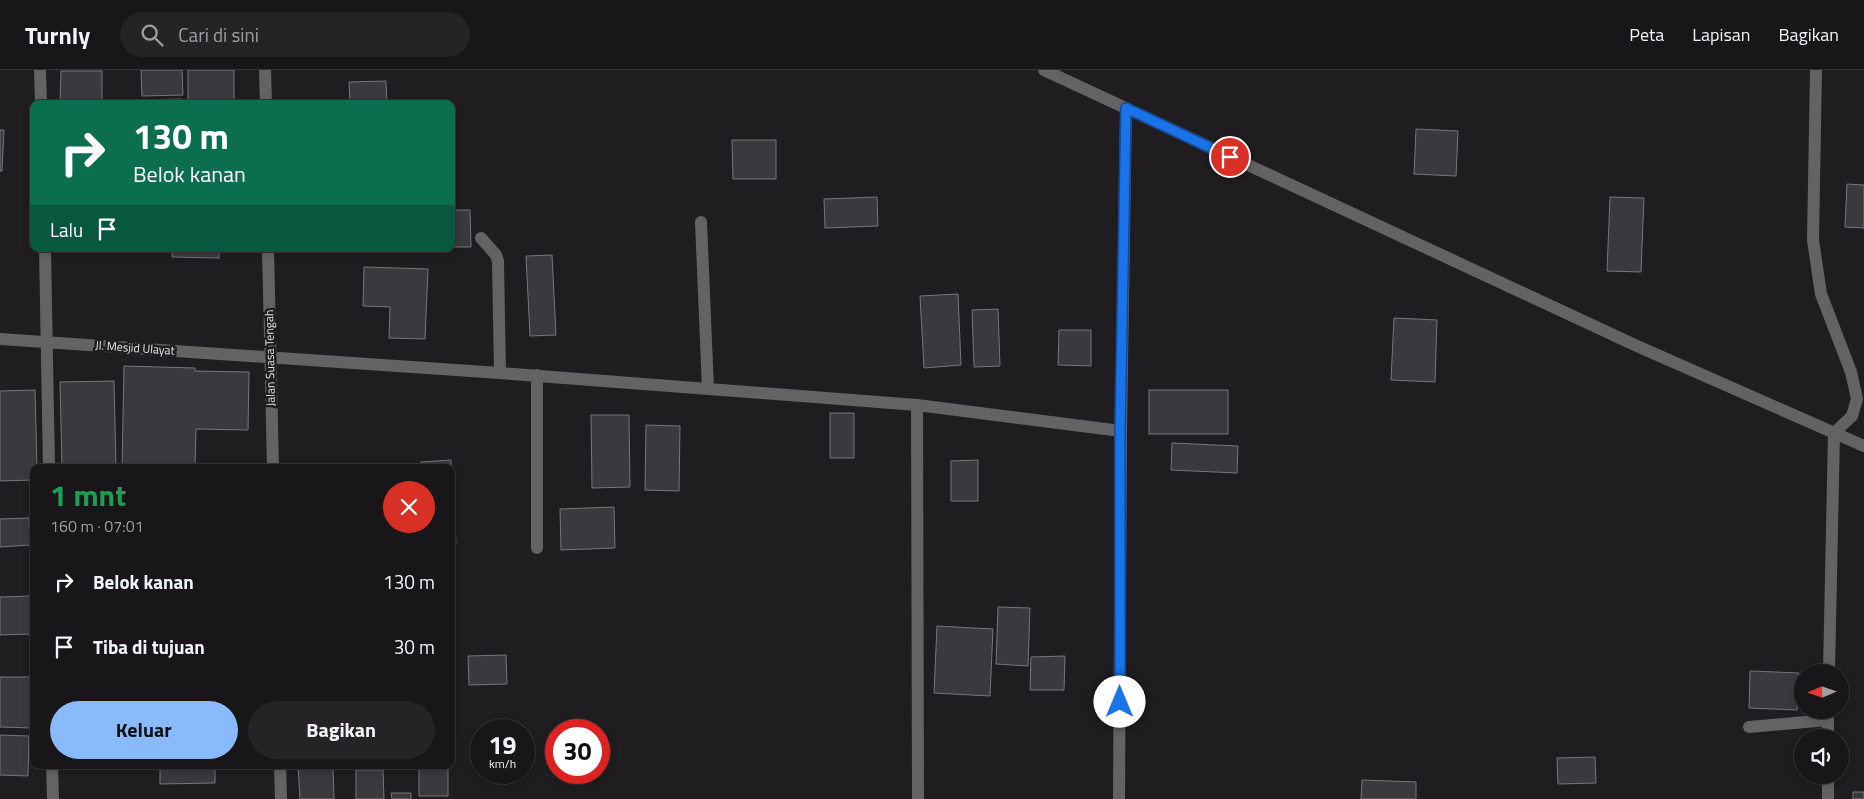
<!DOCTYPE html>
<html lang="id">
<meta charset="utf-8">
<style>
:root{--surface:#181618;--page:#252325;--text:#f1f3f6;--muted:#9f9fa2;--line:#363537;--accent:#89bafc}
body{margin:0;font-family:"Titillium Web",sans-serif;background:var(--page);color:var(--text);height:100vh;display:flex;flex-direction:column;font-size:19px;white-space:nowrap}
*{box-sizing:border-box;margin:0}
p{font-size:16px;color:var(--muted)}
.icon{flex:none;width:28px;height:28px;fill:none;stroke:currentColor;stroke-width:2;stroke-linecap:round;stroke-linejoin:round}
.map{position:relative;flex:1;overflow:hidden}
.drawer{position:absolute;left:30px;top:394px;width:425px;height:305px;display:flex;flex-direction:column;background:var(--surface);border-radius:10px;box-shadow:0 2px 8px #0003,0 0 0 1px var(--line)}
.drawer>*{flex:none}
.hud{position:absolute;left:30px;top:30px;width:425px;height:152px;border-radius:10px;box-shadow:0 2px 8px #0003,0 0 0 1px var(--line);background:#0b6e4f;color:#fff;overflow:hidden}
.needle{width:32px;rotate:268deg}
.buttons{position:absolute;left:1794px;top:594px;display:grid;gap:10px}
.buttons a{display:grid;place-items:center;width:55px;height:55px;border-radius:50%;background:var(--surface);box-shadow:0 2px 8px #0003,0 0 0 1px var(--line);font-size:25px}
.speed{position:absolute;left:470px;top:649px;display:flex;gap:10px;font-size:25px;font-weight:700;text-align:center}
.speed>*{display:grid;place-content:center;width:65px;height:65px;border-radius:50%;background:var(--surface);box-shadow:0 2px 8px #0003,0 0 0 1px var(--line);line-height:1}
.speed small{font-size:12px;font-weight:400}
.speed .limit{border:8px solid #d22;background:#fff;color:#111}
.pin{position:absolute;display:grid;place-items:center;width:42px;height:42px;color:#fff;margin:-21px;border:2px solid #fff;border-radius:50%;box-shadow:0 1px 5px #0007}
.me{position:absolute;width:55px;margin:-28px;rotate:0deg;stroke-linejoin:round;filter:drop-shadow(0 0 4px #0008)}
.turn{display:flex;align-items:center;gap:18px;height:105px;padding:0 20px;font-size:22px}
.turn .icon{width:65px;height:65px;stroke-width:2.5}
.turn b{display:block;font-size:35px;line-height:42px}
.then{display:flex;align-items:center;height:48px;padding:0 20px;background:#0003;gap:10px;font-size:19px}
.round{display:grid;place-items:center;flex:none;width:52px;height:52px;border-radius:26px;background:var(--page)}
.headline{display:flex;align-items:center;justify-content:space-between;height:85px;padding:0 20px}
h1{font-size:30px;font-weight:700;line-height:38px;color:#1e9e55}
.action{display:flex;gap:10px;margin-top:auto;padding:10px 20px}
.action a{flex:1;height:58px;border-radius:30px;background:var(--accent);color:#111;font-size:20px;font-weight:700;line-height:58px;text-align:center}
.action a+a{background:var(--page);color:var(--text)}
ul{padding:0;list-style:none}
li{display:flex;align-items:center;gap:15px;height:65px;padding:0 20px}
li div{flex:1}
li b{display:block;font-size:19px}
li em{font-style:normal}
header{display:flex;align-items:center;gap:30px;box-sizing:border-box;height:70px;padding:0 25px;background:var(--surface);border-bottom:1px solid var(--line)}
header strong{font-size:24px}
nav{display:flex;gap:28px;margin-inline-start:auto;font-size:18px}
.search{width:350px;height:45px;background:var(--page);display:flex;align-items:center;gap:12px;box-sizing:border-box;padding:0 18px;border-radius:28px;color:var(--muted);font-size:19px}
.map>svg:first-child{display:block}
</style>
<header>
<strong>Turnly</strong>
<div class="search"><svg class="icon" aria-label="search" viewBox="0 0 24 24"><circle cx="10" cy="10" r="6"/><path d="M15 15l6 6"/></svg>Cari di sini</div>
<nav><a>Peta</a><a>Lapisan</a><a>Bagikan</a></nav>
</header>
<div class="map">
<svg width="1864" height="729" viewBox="0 0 1864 729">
<rect width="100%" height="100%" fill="#201d20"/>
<!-- building -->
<path fill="#3b393d" stroke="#78767b" d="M141,0H182L183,25L142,26Z
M188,0H234V34L188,33Z
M61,1H102V34H60Z
M386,11L387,34H350L349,12Z
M182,29V34H135V30Z
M1416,59L1458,61L1456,106L1414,104Z
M0,60H4L2,101H0Z
M732,70H776V109H733Z
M1847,114L1864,115V158L1845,157Z
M877,127L878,156L825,158L824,129Z
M1610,127L1644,128L1641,202L1607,201Z
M451,140H470L471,177H451Z
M173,179H219V188L172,187Z
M552,185L556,265L530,266L526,186Z
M364,197L428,199L425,269L389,268L390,237L363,236Z
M958,224L961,295L924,298L920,226Z
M998,239L1000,296L974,297L972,240Z
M1394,248L1437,250L1435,312L1391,310Z
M1059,260H1091V296L1058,295Z
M124,296L195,298V301L249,302L248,360L196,359L195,398H122Z
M114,311L116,398H62L60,312Z
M35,320L37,398H34V410L0,411V321Z
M1149,320H1228V364H1149Z
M830,343H854V388H830Z
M591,345H629L630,417L592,418Z
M646,355L680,356L679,421L645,420Z
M1172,373L1238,376L1237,403L1171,400Z
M451,390V398H421V392Z
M978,390V431H951V391Z
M451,401L456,473L451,474Z
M614,437L615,478L561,480L560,439Z
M29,448L30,475L0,477V449Z
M31,526L32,564L0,565V527Z
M998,537L1030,538L1028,596L996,594Z
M937,556L993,559L990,626L934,623Z
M506,585L507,614L469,615L468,586Z
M1065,586L1064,620H1030L1031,587Z
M1750,601L1799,603L1797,640L1749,638Z
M0,607H33V658L0,657Z
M0,665L29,666L28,706L0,705Z
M1595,687L1596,713L1558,714L1557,688Z
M160,695H215V713L160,714Z
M298,695H333L334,729H300Z
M340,695H377L340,697Z
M419,695H448V726H419Z
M356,700H383L384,729H356Z
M1362,710L1416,712V729H1361Z
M1853,722H1864V729H1853Z
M391,723H411V729H392Z"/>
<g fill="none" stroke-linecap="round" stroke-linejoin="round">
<!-- minor -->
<path stroke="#656263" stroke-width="12" d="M40,0L41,34
M265,0L266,34
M1044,0L1637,276L1864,376
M1816,0L1813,170L1821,224L1851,302L1857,329L1852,346L1834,363L1829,602
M701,152L708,319
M481,168L496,185L498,191L500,303
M45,179L49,398
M268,179L273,398
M0,269L500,303L917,335L1121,361
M537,305V478
M917,335L918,729
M1749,657L1828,650
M1828,668V640
M52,695L53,729
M280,695L281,729
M1828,705V729
M1119,729L1121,361L1126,38"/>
</g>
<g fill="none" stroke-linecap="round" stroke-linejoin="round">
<defs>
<path id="route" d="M1120,632V361L1126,38L1230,87"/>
</defs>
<!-- route casing -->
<use href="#route" stroke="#114b97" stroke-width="12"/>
<!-- route -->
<use href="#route" stroke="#1a73e8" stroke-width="9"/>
</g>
<g text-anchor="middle" stroke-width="5" stroke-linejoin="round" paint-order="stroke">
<!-- street labels -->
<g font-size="12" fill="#e6e4e6" stroke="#201d20">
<text transform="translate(135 278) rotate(4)" y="4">Jl. Mesjid Ulayat</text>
<text transform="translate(270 288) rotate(-91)" y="4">Jalan Suasa Tengah</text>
</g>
</g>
</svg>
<div class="buttons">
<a><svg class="needle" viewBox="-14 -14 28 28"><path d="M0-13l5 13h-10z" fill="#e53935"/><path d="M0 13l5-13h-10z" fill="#9f9fa2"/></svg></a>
<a><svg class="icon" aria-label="sound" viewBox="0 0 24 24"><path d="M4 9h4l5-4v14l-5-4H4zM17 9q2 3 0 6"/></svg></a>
</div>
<div class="speed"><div>19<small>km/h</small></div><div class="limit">30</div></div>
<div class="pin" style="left:1230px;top:87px;background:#d93025"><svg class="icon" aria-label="arrive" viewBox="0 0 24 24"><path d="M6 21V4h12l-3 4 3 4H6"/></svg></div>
<svg class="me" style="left:1120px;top:632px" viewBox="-20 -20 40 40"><circle r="19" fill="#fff"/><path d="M0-13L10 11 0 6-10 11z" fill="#1a73e8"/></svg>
<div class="hud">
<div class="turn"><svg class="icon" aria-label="right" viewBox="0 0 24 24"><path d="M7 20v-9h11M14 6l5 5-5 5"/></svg><div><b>130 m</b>Belok kanan</div></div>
<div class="then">Lalu<svg class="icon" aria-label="arrive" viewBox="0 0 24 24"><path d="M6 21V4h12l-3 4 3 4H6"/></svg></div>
</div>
<section class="drawer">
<div class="headline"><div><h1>1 mnt</h1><p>160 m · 07:01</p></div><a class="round" style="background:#d93025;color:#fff"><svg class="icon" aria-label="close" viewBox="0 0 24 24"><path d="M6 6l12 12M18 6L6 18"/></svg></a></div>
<ul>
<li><svg class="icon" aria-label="right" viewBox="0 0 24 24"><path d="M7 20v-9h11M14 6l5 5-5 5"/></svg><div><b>Belok kanan</b></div><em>130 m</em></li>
<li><svg class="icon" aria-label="arrive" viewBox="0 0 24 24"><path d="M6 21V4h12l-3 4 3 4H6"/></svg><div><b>Tiba di tujuan</b></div><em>30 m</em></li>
</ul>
<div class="action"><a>Keluar</a><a>Bagikan</a></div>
</section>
</div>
